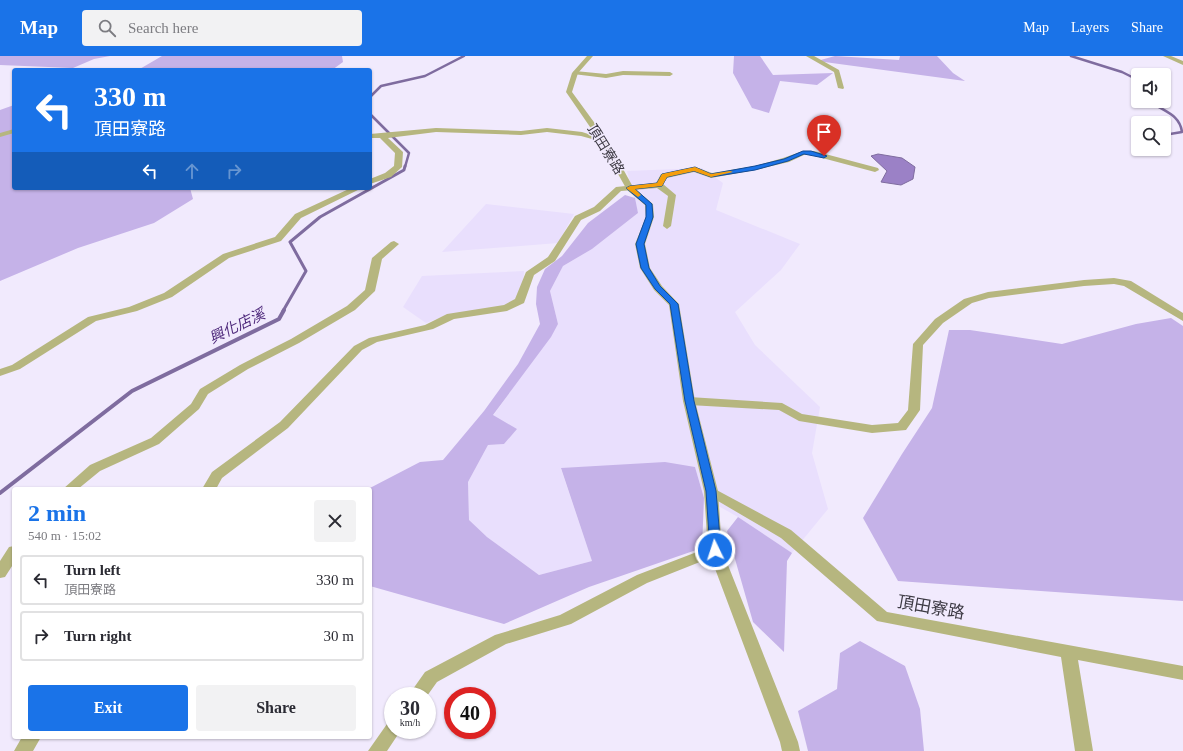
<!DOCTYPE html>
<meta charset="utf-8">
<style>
:root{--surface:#fff;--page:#f2f2f3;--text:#2b2b33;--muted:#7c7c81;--line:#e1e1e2;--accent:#1a73e8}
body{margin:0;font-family:"Times New Roman","Noto Sans TC",serif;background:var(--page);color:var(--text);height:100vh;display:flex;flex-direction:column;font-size:15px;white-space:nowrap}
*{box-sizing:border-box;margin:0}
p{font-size:13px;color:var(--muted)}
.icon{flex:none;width:22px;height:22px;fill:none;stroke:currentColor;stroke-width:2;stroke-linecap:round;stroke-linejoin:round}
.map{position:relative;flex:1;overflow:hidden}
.details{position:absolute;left:12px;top:431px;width:360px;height:252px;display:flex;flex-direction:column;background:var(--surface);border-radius:4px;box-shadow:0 1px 3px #0004}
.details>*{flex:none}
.guide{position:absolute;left:12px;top:12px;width:360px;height:122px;border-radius:4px;box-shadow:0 1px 3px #0004;background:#1a73e8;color:#fff;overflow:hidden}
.buttons{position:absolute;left:1131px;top:12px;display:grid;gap:8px}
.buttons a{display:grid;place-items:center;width:40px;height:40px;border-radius:4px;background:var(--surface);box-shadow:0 1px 3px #0004;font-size:20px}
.speed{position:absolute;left:384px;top:631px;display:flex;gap:8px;font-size:20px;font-weight:700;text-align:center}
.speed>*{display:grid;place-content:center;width:52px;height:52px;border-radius:50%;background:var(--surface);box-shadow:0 1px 3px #0004;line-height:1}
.speed small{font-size:10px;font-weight:400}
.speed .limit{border:6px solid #d22;background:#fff;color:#111}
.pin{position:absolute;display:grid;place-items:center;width:34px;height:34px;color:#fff;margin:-41px -17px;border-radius:50% 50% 50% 0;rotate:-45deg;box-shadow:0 0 4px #0007}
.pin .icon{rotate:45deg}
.me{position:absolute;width:44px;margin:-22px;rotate:356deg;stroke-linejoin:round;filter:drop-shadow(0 0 3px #0008)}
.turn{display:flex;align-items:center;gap:14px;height:84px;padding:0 16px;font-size:18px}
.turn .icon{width:52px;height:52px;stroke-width:2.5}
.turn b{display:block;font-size:28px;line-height:34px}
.lanes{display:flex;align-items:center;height:38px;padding:0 16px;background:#0003;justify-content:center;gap:20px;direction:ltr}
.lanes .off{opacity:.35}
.round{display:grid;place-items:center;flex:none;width:42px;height:42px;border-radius:4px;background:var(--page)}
.summary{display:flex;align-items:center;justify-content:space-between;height:68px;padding:0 16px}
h1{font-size:24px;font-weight:700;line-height:30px;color:var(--accent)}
.button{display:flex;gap:8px;margin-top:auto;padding:8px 16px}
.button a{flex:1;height:46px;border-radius:4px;background:var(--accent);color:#fff;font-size:16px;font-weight:700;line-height:46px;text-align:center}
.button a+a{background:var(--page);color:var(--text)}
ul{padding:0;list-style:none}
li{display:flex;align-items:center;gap:12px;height:50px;margin:0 8px 6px;padding:0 8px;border:2px solid var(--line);border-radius:4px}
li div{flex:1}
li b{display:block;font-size:15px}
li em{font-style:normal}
header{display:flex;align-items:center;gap:24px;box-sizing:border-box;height:56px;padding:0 20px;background:var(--accent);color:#fff}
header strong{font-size:19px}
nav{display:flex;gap:22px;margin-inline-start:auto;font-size:14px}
.search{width:280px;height:36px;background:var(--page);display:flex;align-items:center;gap:10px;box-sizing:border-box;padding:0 14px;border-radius:4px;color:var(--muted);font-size:15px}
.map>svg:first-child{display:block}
</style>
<header>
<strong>Map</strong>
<div class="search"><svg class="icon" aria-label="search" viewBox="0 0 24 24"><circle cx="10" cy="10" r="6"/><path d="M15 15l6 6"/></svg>Search here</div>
<nav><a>Map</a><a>Layers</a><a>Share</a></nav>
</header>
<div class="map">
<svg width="1183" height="695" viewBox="0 0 1183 695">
<rect width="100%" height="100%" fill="#f1eafd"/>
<!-- built -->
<path fill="#e9dffd" d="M702,112L723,127L716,154L800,188L781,214L735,256L755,289L820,351L812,397L828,453L792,497L738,461L704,442L695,411L561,413L592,505L539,519L487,481L469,465L468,426L488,389L504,388L516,373L493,360L558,268L550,235L563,210L592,193L638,157L627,115Z
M486,148L574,158L558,187L442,196Z
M524,215L523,230L517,242L505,250L445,260L426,267L403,251L422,220Z"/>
<!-- green -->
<path fill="#c5b2e8" d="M0,0H110L94,3L73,12L0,9Z
M162,0H342L343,6L332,14H138Z
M734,0H760L773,19L833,17L817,29L780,25L769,57L752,52L733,17Z
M835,0L899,4L900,0H937L953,17L965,25L817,5Z
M14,49V132H190L193,143L154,167L78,192L0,225V54Z
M625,139L635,142L638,157L592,193L563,210L550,235L558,268L551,281L493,359L517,373L504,388L488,389L468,426L469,464L487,481L539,519L592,505L561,412L665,406L695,411L704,442L702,492L589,531L504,568L370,530V433H368L420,406L443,404L484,355L518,308L540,268L536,248L537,231L545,213L562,200L588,167Z
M1171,262L1183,270V545L898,525L863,462L902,398L932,352L949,274H970L1062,288L1136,268Z
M738,461L792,497L787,505L784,596L753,566L727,475Z
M860,585L905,610L920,653L924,695H808L798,655L837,633L840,597Z"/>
<!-- water -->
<path fill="#9b81c6" stroke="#7f6c9f" d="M878,98L902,102L915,111L913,123L901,129L881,126L887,115L871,100Z"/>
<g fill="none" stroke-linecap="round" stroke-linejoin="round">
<!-- stream-far2 -->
<path stroke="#7f6c9f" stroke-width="2.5" d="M1071,0L1122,16L1138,24
M370,41L381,30L425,20L464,0
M1156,45L1157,50C1169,57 1180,61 1182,76L1164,79
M370,58L409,97L405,111
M1136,81H1138"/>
<!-- stream-far1 -->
<path stroke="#7f6c9f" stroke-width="3" d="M283,255L306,215L290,186L320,161L404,114L405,110"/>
<!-- stream -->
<path stroke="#7f6c9f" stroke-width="4" d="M0,437L132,335L279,263L284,254"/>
<!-- minor -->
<path fill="#b6b67f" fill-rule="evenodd" d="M806,0H814L839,14L844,32L843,33L838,32L834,16Z
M1163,0H1171L1183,5V9Z
M575,15L606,18L623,15L670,16L673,18L670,20L623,19L606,22L573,18V16Z
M436,72L521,75L547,72L582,76L607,84L603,86L581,80L547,76L521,79L436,76L388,82L403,96L402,111L391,121L370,128V123L385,117L394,110L395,97L380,82H370V78Z
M14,73V77L0,81V77Z
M803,95H814L878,112L879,114L875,116L811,99H804L789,106L755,114L711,122L694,116L667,122L663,128L676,139L671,170L667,173L663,170L668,140L657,132L621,135L600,155L581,164L555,205L534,219L524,247L507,255L454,263L433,273L377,286L362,294L288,372L222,422L216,433H202L212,416L280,366L354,290L369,282L425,269L447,258L504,249L515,243L526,216L548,201L575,160L594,151L616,131L656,127L661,118L695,111L712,117L755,110L783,102Z
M351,132H362L301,162L281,185L229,202L172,241L137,255L96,265L20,313L0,320V313L12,309L88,261L129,251L164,237L223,198L275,181L295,158Z
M394,185L399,188L382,203L375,235L355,254L299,287L248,313L208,338L199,353L159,388L100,415L78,433H63L90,409L151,382L191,348L200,333L240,309L291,283L347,250L365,234L372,202L391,186Z
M1114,222L1131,225L1183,257V265L1124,230L1114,228L1084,230L989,242L972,247L943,267L923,289L920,354L906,374L872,377L799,365L779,354L689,349L685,348L683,345L685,342L689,341L782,347L802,358L872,369L898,367L908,354L913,288L935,263L964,243L988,236L1084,224Z
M711,431L791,474L887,556L1183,610V624L1078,604L1093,695H1075L1061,601L877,565L781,482L706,438L704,435L706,432Z
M715,489L720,490L722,494L720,498L647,527L571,568L506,588L437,626L427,640H408L425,616L495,579L560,559L637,519Z
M14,490V507L5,521L0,522V505L9,491Z
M393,665V674H401L387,695H368L387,668Z
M22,681H41L33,695H14Z"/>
<!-- tertiary -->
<path fill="#b6b67f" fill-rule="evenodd" d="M587,0H593L578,17L572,36L607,84L633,131L653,148L654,161L645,188L650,212L662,230L679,248L695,345L718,435L722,494L798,686L800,695H782L780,686L708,494L704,435L683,345L669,249L654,234L640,212L635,188L646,161L645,149L627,134L599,84L566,36L572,17Z"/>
</g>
<!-- route -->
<path fill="#1a73e8" stroke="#114b97" d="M803,95H811L827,100L824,102L804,98L788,105L755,114L711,121L694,115L667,121L662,130L635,133L652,148L653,161L644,188L649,212L660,230L678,248L694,345L716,435L721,494L719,497H711L710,494L706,435L685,345L670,248L655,233L641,212L636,188L646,161V149L626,132L630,130L657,127L662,118L695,111L711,118L755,110L784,103Z"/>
<!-- slow -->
<path fill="#f59e0b" d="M695,111L711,118L730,115L733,116L711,121L694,115L667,121L662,130L635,133L641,139L638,141L626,132L630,130L657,127L662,118Z"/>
<g text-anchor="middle" stroke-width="3" stroke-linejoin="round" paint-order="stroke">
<!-- street labels -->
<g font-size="14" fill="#3d3a44" stroke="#f1eafd">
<text transform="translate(606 93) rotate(58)" y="5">頂田寮路</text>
</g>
<!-- water labels -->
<g font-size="15" font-style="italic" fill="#4f2a7c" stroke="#f1eafd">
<text transform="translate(237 270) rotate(-26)" y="5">興化店溪</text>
</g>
<!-- near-street labels -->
<g font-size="17" fill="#3d3a44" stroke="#f1eafd">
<text transform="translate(931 551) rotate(10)" y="6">頂田寮路</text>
</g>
</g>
</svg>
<div class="buttons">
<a><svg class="icon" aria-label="sound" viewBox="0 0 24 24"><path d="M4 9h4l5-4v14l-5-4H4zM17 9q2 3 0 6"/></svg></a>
<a><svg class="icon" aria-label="search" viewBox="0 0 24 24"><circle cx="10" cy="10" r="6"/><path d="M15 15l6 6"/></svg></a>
</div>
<div class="speed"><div>30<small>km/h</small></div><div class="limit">40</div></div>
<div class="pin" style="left:824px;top:100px;background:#d93025"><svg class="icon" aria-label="arrive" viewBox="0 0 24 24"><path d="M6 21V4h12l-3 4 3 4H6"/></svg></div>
<svg class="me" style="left:715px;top:494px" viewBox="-20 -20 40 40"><circle r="17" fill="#1a73e8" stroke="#fff" stroke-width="3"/><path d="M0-11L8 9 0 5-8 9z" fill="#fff"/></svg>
<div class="guide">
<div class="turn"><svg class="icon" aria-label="left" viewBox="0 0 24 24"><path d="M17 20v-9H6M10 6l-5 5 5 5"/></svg><div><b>330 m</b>頂田寮路</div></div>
<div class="lanes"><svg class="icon" aria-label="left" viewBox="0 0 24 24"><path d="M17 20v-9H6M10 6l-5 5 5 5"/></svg><svg class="icon off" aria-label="ahead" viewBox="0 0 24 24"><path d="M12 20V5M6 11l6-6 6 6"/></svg><svg class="icon off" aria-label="right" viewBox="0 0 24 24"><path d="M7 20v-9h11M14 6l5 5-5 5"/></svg></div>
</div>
<section class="details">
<div class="summary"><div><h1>2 min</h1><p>540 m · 15:02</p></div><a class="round"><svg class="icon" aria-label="close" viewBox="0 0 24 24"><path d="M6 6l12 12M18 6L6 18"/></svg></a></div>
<ul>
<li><svg class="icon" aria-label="left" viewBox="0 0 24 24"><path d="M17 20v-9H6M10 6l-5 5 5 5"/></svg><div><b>Turn left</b><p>頂田寮路</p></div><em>330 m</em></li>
<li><svg class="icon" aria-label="right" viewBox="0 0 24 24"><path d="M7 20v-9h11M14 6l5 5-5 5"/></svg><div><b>Turn right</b></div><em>30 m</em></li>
</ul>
<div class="button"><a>Exit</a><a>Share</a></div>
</section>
</div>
